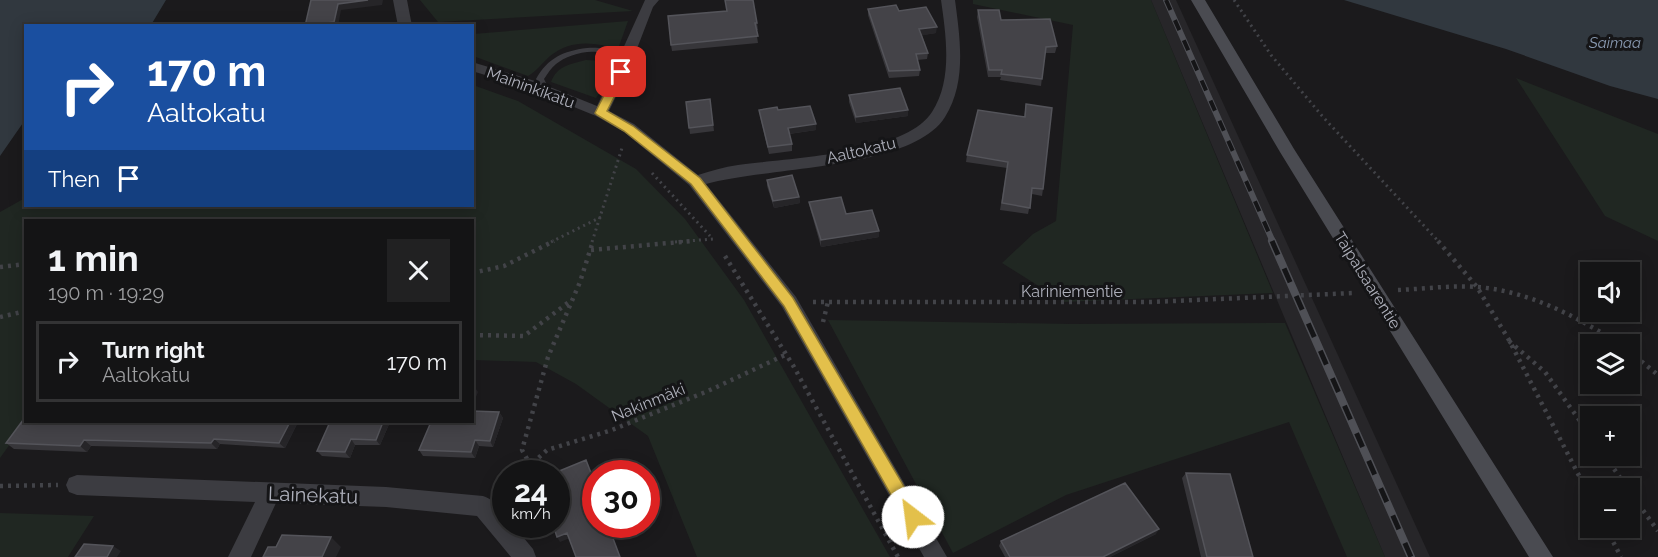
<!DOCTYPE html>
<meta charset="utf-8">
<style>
:root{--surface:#141415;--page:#212122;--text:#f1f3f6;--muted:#9d9ea0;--line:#333334}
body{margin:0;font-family:Raleway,sans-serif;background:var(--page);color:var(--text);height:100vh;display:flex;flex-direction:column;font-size:22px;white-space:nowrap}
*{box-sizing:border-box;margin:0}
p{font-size:20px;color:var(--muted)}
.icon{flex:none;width:33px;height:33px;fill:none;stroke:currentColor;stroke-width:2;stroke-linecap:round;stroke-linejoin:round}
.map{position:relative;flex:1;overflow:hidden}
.side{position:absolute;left:24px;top:219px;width:450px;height:204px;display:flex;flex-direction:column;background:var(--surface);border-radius:0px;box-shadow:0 3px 15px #0003,0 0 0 2px var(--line)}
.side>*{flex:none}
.guide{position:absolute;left:24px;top:24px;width:450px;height:183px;border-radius:0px;box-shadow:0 3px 15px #0003,0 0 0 2px var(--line);background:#1a4fa0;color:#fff;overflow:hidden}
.buttons{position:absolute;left:1580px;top:262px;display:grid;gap:12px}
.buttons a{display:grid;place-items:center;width:60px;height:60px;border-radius:0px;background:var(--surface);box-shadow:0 3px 15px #0003,0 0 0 2px var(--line);font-size:30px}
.speed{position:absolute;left:492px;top:460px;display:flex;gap:12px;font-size:30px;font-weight:700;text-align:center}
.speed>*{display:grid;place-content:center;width:78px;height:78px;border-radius:50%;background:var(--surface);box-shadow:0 3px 15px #0003,0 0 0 2px var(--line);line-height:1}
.speed small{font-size:15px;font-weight:400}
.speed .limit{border:9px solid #d22;background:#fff;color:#111}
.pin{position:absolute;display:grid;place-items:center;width:51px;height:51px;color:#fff;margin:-26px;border-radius:12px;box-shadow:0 3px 9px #0006}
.me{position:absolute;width:66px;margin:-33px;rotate:330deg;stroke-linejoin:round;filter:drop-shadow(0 0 4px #0008)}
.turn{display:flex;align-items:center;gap:21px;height:126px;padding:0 24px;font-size:27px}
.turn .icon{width:78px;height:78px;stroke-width:2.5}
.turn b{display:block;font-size:42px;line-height:51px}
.then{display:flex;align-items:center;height:57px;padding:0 24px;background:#0003;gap:12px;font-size:22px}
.round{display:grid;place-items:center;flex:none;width:63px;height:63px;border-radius:0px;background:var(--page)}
.headline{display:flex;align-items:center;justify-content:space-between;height:102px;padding:0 24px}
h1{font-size:36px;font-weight:700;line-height:45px}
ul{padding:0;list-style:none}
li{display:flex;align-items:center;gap:18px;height:81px;margin:0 12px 9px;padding:0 12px;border:3px solid var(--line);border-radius:0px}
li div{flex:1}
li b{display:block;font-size:22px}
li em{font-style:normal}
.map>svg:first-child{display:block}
</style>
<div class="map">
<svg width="1658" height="557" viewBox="0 0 1658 557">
<rect width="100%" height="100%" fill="#1b1a1c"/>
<!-- built -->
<path fill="#272629" d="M1151,0H1176L1430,557H1385Z"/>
<!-- green -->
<path fill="#202722" d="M420,0H595L633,11L438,22Z
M973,0H1151L1273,293L1064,302L1002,263L1033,234L1056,221L1073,25L973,4Z
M628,21L618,49C594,42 571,39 550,56C542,63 537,71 528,76L473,56V34Z
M586,60L601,61L610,66L607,82L596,98L551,82C557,66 570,64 586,60Z
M1516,78L1658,134V241L1605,216Z
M473,85L518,101L636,169L685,219L744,300L890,557H697L648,436L576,384L536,362L473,360L472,220H26V422L0,458V212L25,198L26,206H472Z
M828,320L1071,324L1285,323L1385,557H1347L1289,422L1066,495L953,553Z
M0,513L94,516L68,557H0Z"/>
<!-- water -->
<path fill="#31383f" d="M0,0H166L151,25L26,26L25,120L0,156Z
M1344,0H1658V99L1610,86L1506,49Z"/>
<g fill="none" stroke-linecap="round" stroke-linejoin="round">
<!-- path-far1 -->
<path stroke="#424348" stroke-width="3" stroke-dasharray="2 4" stroke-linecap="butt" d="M1234,0L1271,55L1323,117L1439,242
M652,173L710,236
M551,242L601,217
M592,242L622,148
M675,242L713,239"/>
<!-- path -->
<path stroke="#424348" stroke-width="4.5" stroke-dasharray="3 5" stroke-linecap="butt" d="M1438,241L1477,287L1509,340L1590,497
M591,250L692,241
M725,256L794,367L898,557
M0,267L26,264
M472,273L504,266L554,241
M1398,290C1424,289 1451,285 1477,287C1529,291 1578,317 1621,345
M813,302H1151L1354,293
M0,317L26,311
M823,322L828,302
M472,335L524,336L573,299
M1509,341L1545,372L1590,435
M1629,351L1658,375
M1605,456L1628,489
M531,466L522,450L548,357L580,282L593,241
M521,474L547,450L612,430L708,391L787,354
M0,486L58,485
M1629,491L1658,531
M1606,528L1621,557"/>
<!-- lane -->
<path fill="#3c3c41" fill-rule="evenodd" d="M587,48C607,47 621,50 625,72L624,74H618C616,68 615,61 610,57C596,46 568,54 556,64C551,68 548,73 544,79L549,89L545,92L542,91L536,79C548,58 563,51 587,48Z"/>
<!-- street -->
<path fill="#3c3c41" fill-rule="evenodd" d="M393,0H407L412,26H398Z
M645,0H659L653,7L628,72L609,111L634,124L698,175C711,171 724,167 738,165C785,158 905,155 932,112C953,80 946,35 941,0H955C960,38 967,82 945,117C912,170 764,167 706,184L796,297L947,557H924L782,307L689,185L624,132L596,116L525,87L472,71V62L535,81L597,106Z
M77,475L386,487L483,496C495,500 506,512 506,525H513L533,549L536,557H511L477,516L386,507L276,503L251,557H228L255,502L77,495L69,492L66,485L69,478Z"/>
<!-- secondary -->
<path fill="#4a4b51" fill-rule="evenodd" d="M1191,0H1205L1294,149L1553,557H1529L1280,152Z"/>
<defs>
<path id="rail-far1" d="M1166,0L1273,242"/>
<path id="rail" d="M1272,241L1411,557"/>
</defs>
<!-- rail-far1 casing -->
<use href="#rail-far1" stroke="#4f5056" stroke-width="6"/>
<!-- rail casing -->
<use href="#rail" stroke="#4f5056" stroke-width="8"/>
<!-- rail-far1 -->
<use href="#rail-far1" stroke="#151517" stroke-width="4" stroke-dasharray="11" stroke-linecap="butt"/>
<!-- rail -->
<use href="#rail" stroke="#151517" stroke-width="5" stroke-dasharray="15" stroke-linecap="butt"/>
</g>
<!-- wall -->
<path fill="#37363a" d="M868,9L899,11L936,33L922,35L928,53L927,59L917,60L920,70L919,76L889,78L868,15Z
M978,10L1001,20L1057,46L1055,53H1045L1041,86L1000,80L1001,77H988L977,17Z
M757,23L758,30H756L758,43L672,51L671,45Z
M849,95L908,116L856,123L849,102Z
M710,99L714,131L690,134L686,102Z
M1026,104L1043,189L1042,196L1032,194L1028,214L1000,210L1007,168L966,162L967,155L1024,117Z
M759,110H778L816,124V130L789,134L792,144V151L769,154L760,116Z
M767,180L799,197L800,203L774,208L767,186Z
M809,202L846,214L879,237L821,247L810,208Z
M499,412L503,418L493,447L479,446L475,458L423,456L419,450Z
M26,422H298L285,448L220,444L217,449L91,446L87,452L14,449L6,443Z
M330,422H390L380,445H355L350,458L322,456L317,451Z
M1186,473L1253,557H1201L1182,478Z
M1156,534L1110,557H1005L999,546L1001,541Z"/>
<!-- shaded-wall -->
<path fill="#262528" d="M368,0H383L382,5L341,10L338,26H308L338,4Z
M937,27L936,33L919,36V29Z
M908,110V116L856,123V117Z
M816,124V130L788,134V128Z
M799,197L800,203L774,208L773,201Z
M879,231V237L821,247V240Z
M474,386L478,392L472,407V392Z
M499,412L503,418L493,447L490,441Z
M290,422H298L285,448L279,443Z
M383,422H390L380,445L376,440Z
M214,439L220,444L217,449L211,443Z
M351,439L355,445L350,458L345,452Z
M84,440L91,446L87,452L80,446Z
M475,440L479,446L475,458L471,452Z
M1159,529L1156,534L1110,557H1103Z
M567,533L570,538L560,542L557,537Z
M331,537L341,547L336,557H322Z
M113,546L121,551L117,557H107Z"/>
<!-- building -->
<path fill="#444348" stroke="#54545a" stroke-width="1.5" d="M311,0H368L338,4L334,22L305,26Z
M725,0H753L757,23H755L758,36L671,45L668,16L727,11Z
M896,5L899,11L926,7L937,27L919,29L928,53L916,54L920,70L889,71L868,9Z
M978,10H999L1001,20L1050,19L1057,46L1046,47L1042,79L1001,74L1002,70H989Z
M900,88L908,110L856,117L849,95Z
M710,99L713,125L689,128L686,102Z
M1026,104L1052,108L1043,189L1032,188L1030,208L1002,203L1008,162L967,155L978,110L1025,117Z
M810,106L816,124L788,128L792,144L768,147L759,110L777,107L778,110Z
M792,175L799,197L773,201L767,180Z
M841,197L846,214L872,210L879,231L821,240L809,202Z
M472,411L499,412L490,441L475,440L471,452L419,450L431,422H472Z
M26,416V422H290L279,443L214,439L211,443L84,440L80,446L6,443Z
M330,422H383L376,440L351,439L345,452L317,451Z
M586,460L591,473L609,466L612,474H596V525H608L620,557H576L567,533L557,537L553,525H556V474H552Z
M1186,473L1230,474L1253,557H1207Z
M1125,483L1159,529L1103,557H1010L1001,541Z
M282,535L331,537L322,557H263L268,547H276Z
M84,544L113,546L107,557H75Z"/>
<!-- route -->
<path fill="#e3c04b" stroke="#947d31" stroke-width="1.5" d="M621,68L627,72L607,111L633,126L700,178L793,298L919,512L921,517L919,523L913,525L907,523L784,306L691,184L624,131L597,115L595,113L616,72Z"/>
<g text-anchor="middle" stroke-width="6" stroke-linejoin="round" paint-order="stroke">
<!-- far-water labels -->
<g font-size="15" font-style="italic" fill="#899ab2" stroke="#151517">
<text x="1615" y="48">Saimaa</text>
</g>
<!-- street labels -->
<g font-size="16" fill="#aeb0bb" stroke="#151517">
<text transform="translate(531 87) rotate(20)" y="6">Maininkikatu</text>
<text transform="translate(861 150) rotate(-13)" y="6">Aaltokatu</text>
<text transform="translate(1368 280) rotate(58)" y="6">Taipalsaarentie</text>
<text x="1072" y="297">Kariniementie</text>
<text transform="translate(648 402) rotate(-22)" y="6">Nakinmäki</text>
</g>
<!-- near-street labels -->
<g font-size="20" fill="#aeb0bb" stroke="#151517">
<text transform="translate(313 495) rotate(2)" y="7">Lainekatu</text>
</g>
</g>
</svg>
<div class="buttons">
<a><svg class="icon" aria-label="sound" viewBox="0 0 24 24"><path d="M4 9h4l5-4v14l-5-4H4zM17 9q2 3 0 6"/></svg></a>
<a><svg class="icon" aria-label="layers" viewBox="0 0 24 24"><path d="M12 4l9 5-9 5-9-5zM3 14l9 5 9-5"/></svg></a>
<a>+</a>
<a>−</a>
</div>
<div class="speed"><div>24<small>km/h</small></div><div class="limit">30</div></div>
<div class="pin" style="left:621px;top:72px;background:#d93025"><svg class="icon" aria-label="arrive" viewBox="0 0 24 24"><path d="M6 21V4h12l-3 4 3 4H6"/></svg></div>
<svg class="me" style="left:913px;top:517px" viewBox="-20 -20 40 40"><circle r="19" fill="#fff"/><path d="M0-13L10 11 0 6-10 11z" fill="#e3c04b"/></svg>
<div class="guide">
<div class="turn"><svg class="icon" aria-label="right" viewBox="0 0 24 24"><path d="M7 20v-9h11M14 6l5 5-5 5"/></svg><div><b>170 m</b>Aaltokatu</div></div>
<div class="then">Then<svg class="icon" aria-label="arrive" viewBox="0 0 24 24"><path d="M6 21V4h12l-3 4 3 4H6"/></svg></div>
</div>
<section class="side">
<div class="headline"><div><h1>1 min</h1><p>190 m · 19:29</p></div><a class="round"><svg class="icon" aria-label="close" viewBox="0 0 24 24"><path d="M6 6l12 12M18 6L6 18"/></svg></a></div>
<ul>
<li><svg class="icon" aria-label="right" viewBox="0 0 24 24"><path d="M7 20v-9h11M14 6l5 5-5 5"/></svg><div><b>Turn right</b><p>Aaltokatu</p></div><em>170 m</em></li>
</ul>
</section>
</div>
